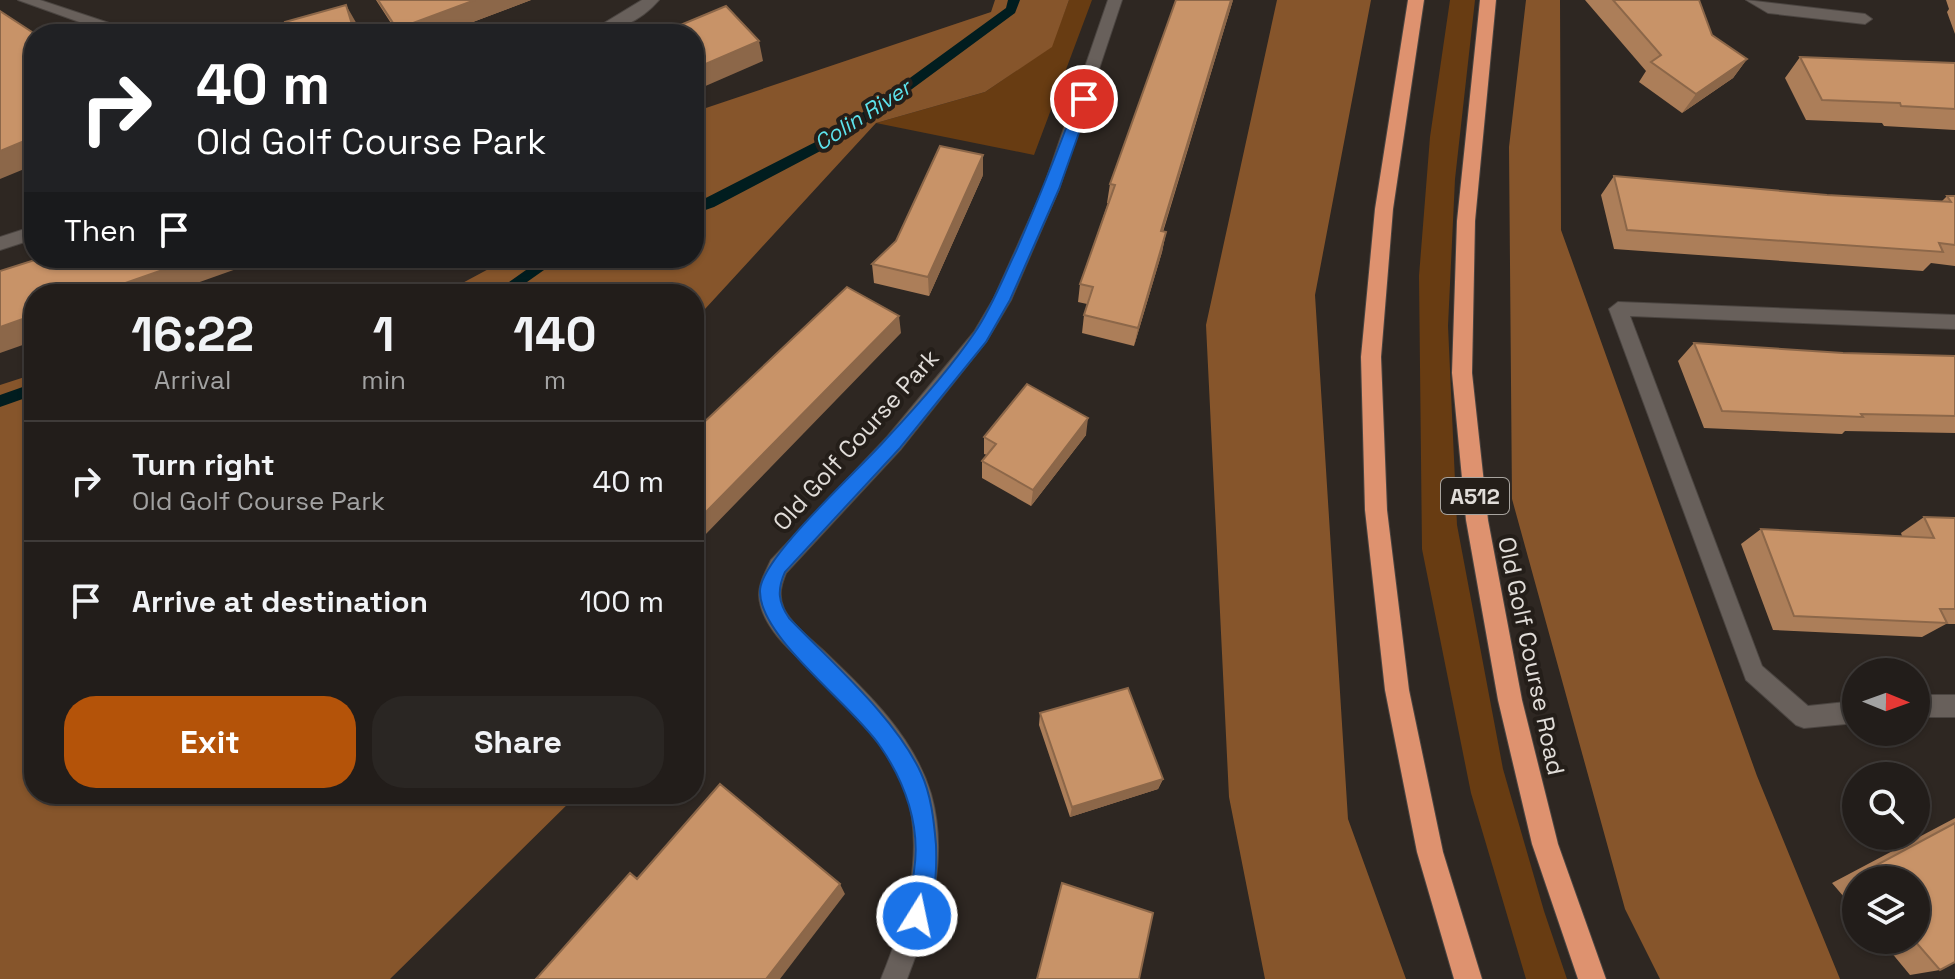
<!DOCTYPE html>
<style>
:root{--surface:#221d1a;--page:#2a2623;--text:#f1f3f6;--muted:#a2a2a2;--line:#3f3b39;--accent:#b45309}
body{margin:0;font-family:"Space Grotesk",sans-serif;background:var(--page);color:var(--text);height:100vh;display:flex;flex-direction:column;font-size:30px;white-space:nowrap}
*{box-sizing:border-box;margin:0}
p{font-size:26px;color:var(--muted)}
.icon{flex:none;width:44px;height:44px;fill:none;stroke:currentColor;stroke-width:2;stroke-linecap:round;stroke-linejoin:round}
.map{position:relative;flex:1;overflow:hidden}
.side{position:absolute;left:24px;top:284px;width:680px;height:520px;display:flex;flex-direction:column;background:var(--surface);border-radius:32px;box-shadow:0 2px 6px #0004,0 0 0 2px var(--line)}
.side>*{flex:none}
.banner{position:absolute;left:24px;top:24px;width:680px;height:244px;border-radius:32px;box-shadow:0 2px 6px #0004,0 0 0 2px var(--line);background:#202124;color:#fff;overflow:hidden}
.needle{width:52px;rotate:91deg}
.tools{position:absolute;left:1842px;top:658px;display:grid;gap:16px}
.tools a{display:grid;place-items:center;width:88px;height:88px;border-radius:50%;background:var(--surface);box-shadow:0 2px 6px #0004,0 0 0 2px var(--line);font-size:40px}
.pin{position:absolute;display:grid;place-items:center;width:68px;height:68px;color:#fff;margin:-34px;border:4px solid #fff;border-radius:50%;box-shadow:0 2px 8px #0007}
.me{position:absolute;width:88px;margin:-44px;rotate:10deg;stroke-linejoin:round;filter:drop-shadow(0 0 6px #0008)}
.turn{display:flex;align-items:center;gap:28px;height:168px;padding:0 40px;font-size:36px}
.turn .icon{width:104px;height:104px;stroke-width:2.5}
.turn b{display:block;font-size:56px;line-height:68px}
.then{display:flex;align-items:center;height:76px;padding:0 40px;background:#0003;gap:16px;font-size:30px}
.eta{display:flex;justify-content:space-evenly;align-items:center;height:136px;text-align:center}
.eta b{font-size:48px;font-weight:800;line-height:56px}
.cta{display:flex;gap:16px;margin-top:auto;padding:16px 40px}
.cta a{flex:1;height:92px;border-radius:32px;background:var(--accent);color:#fff;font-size:32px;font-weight:800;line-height:92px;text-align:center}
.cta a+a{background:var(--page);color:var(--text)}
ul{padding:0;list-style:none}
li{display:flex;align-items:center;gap:24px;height:120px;padding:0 40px;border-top:2px solid var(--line)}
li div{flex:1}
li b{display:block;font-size:30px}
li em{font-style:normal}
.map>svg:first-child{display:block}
</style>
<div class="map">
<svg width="1955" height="979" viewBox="0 0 1955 979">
<rect width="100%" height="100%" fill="#2e2722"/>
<!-- green -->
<path fill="#683c12" d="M1069,0H1092L1034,155L876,123L985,92L1051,47Z
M1450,0H1475L1455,179L1448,326L1457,525L1503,769L1544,911L1567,979H1526L1471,793L1422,549L1419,276L1430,137Z"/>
<!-- forest -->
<path fill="#86552b" d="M995,0H1069L1052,47L985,92L876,123L694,321V294H442L509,258H694V112L991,12Z
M1277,0H1371L1315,295L1348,819L1406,979H1265L1229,797L1206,325Z
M1526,0H1560L1561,230L1757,776L1840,979H1660L1625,909L1512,499L1509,147Z
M34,374V794H578L390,979H0V385Z"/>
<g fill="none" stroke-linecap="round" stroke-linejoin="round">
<!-- stream -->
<path fill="#011d1f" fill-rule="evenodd" d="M1008,0H1020L1015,13L847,137L714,207L694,214V204L837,131L1006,8Z
M543,258H561L510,294H492Z
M34,383V395L0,407V395Z"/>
<defs>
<path id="minor" d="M18,0H40L133,31L135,34H113Z
M642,0H659C641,21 613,34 586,34Z
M1108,0H1122L1059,189L1011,300L986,342L901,449L786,573C781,585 778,596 784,609C793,626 812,640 826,653C868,693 914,737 931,794C949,858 930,920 907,979H881C905,920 925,858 907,794C896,752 859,716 829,686C805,662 761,633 759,595C759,583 766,571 771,560L887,437L974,332L994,298L1043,189Z
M1746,0L1865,14L1872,19L1865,24L1768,13Z
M34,226V239L0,250V237Z
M1618,302L1955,315V329L1630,316L1762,666L1808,706L1856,701V723L1804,728L1796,725L1746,680L1609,309Z
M1916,695H1955V717H1916Z"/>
<path id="trunk" d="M1408,0H1424L1393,209L1381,357L1387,510L1409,690L1443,852L1482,979H1454L1417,852L1385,690L1365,510L1361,357L1375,209Z
M1480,0H1496L1475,221L1472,373L1488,520L1522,700L1558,844L1606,979H1578L1532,844L1498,700L1466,520L1452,373L1457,221Z"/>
</defs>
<!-- minor casing -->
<use href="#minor" stroke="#4b4541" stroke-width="2"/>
<!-- trunk casing -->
<use href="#trunk" stroke="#4b4541" stroke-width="2"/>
<!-- minor -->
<use href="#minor" fill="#68605b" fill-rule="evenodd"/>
<!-- trunk -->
<use href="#trunk" fill="#de926f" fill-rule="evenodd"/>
</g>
<!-- wall -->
<path fill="#ac7e59" d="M376,0H531L441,34H398Z
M1233,0L1163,232H1166L1162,252L1134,346L1082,333L1084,315L1087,304L1078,302L1080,284L1108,203H1107L1110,184Z
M1585,0H1699L1712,35L1747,59L1733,78L1682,113L1639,82L1646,71Z
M1946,0H1955V34L1947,12L1949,9Z
M1800,57L1955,64V130L1884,126L1882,123L1806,120L1785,78Z
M983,175L929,296L874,283L872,264Z
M1614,176L1827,195L1941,202L1947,196H1955V266L1931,263L1923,271L1614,249L1601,195Z
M1694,343L1843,353L1955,356V433L1845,431L1842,434L1704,428L1678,361Z
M1086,435L1031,506L982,478V461L987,455L984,454V437Z
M1924,517L1955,518V624H1946L1922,637L1773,630L1741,544L1761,529L1902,536L1901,533Z
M1040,713L1163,779L1158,789L1070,817L1039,725Z
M1955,818V962L1940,970L1910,975L1881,940H1916V880H1856V911L1832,883Z"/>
<!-- shaded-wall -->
<path fill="#8c6749" d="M475,0H531L441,34H400L397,29Z
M1231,0H1233L1157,250L1161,231Z
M346,5L358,26L360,34H355Z
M759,41L763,61L694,91V69Z
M1747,59L1733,78L1682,113L1696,94Z
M34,137V165L0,179V151Z
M983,155V175L929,296L928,277Z
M1166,232L1162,252L1134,346L1138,328Z
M197,258H267L166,294H94Z
M34,315V341L0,353V327Z
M899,316L901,333L705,535L694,570V533L698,520Z
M1088,418L1086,435L1031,506L1033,490Z
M1163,779L1158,789L1070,817L1072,807Z
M840,884L845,894L780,979H766Z"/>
<!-- building -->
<path fill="#c89368" stroke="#8c6749" stroke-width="2" d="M378,0H475L397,29Z
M1176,0H1231L1161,231L1166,232L1138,328L1084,315L1093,287L1080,284L1115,185L1110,184Z
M1613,0H1699L1712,35L1747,59L1696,94L1651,62L1661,55Z
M346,5L355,34H288L285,22Z
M726,6L759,41L694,69V34H659Z
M0,11L35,34L34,137L0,151Z
M1800,57L1955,63V109L1901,106L1900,103L1822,100Z
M940,146L983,155L928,277L872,264L896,241Z
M1614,176L1827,195L1951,202L1947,196H1955V245L1939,243L1943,252L1627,230Z
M41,258H197L94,294H34V315L0,327V271Z
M847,287L899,316L698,520L694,533V424L699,427Z
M1694,343L1843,353L1955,356V416L1861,414L1863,417L1722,411Z
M1027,384L1088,418L1033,490L982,461L996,444L984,437Z
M1924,517L1955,518V609H1940L1947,623L1794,616L1761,529L1934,538Z
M1128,688L1163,779L1072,807L1040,713Z
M720,784L840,884L766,979H536L630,873L637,879Z
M1955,823V962L1940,970L1914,940H1916V880H1862L1858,875Z
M1062,883L1153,913L1139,979H1037Z"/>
<!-- route -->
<path fill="#1a73e8" stroke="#114b97" stroke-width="2" d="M1084,94L1091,99L1059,189L1010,300L986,342L900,448L785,572C777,590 778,602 789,618C831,662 896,718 921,773C931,794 934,821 936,845C937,870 935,900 925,924L917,927L909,924C903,909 912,888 914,871C921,826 905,782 880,746C853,705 759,638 760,591C760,558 861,468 886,439C917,406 950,369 975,332C992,307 1003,278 1016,251C1038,201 1058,150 1077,99Z"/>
<g text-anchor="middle" stroke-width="8" stroke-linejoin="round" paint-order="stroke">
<!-- far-water labels -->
<g font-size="22" font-style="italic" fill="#5de3ed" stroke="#241e19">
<text transform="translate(862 115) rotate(-33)" y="8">Colin River</text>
</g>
<!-- shield labels -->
<rect fill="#241e19" stroke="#a8a49f" stroke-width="2" x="1441" y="478" width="68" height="36" rx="6"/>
<g font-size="22" font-weight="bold" fill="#e1ddd9">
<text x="1475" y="504">A512</text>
</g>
<!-- street labels -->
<g font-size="24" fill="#e1ddd9" stroke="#241e19">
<text transform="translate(856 440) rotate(-48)" y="8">Old Golf Course Park</text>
<text transform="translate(1531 656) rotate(78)" y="8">Old Golf Course Road</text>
</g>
</g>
</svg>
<div class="tools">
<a><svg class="needle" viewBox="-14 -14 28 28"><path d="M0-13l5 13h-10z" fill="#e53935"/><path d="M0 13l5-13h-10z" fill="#a2a2a2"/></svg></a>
<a><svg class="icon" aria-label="search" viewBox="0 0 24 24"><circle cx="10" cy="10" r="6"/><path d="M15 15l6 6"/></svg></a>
<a><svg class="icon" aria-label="layers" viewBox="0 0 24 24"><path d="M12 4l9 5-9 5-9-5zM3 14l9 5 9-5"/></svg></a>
</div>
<div class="pin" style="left:1084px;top:99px;background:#d93025"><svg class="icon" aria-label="arrive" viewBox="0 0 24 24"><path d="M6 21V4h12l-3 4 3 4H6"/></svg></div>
<svg class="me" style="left:917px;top:916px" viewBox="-20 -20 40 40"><circle r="17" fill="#1a73e8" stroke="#fff" stroke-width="3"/><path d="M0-11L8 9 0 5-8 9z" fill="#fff"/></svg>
<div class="banner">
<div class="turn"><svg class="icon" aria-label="right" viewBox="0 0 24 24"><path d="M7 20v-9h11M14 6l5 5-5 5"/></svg><div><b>40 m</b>Old Golf Course Park</div></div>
<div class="then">Then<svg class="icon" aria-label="arrive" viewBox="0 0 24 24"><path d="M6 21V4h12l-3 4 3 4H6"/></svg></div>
</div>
<section class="side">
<div class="eta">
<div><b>16:22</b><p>Arrival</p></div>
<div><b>1</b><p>min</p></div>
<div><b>140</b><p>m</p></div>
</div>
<ul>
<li><svg class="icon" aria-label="right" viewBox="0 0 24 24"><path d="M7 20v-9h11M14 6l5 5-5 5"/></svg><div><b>Turn right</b><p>Old Golf Course Park</p></div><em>40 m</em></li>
<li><svg class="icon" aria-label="arrive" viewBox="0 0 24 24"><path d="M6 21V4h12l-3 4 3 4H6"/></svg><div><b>Arrive at destination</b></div><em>100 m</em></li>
</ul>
<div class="cta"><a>Exit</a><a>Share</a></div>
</section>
</div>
